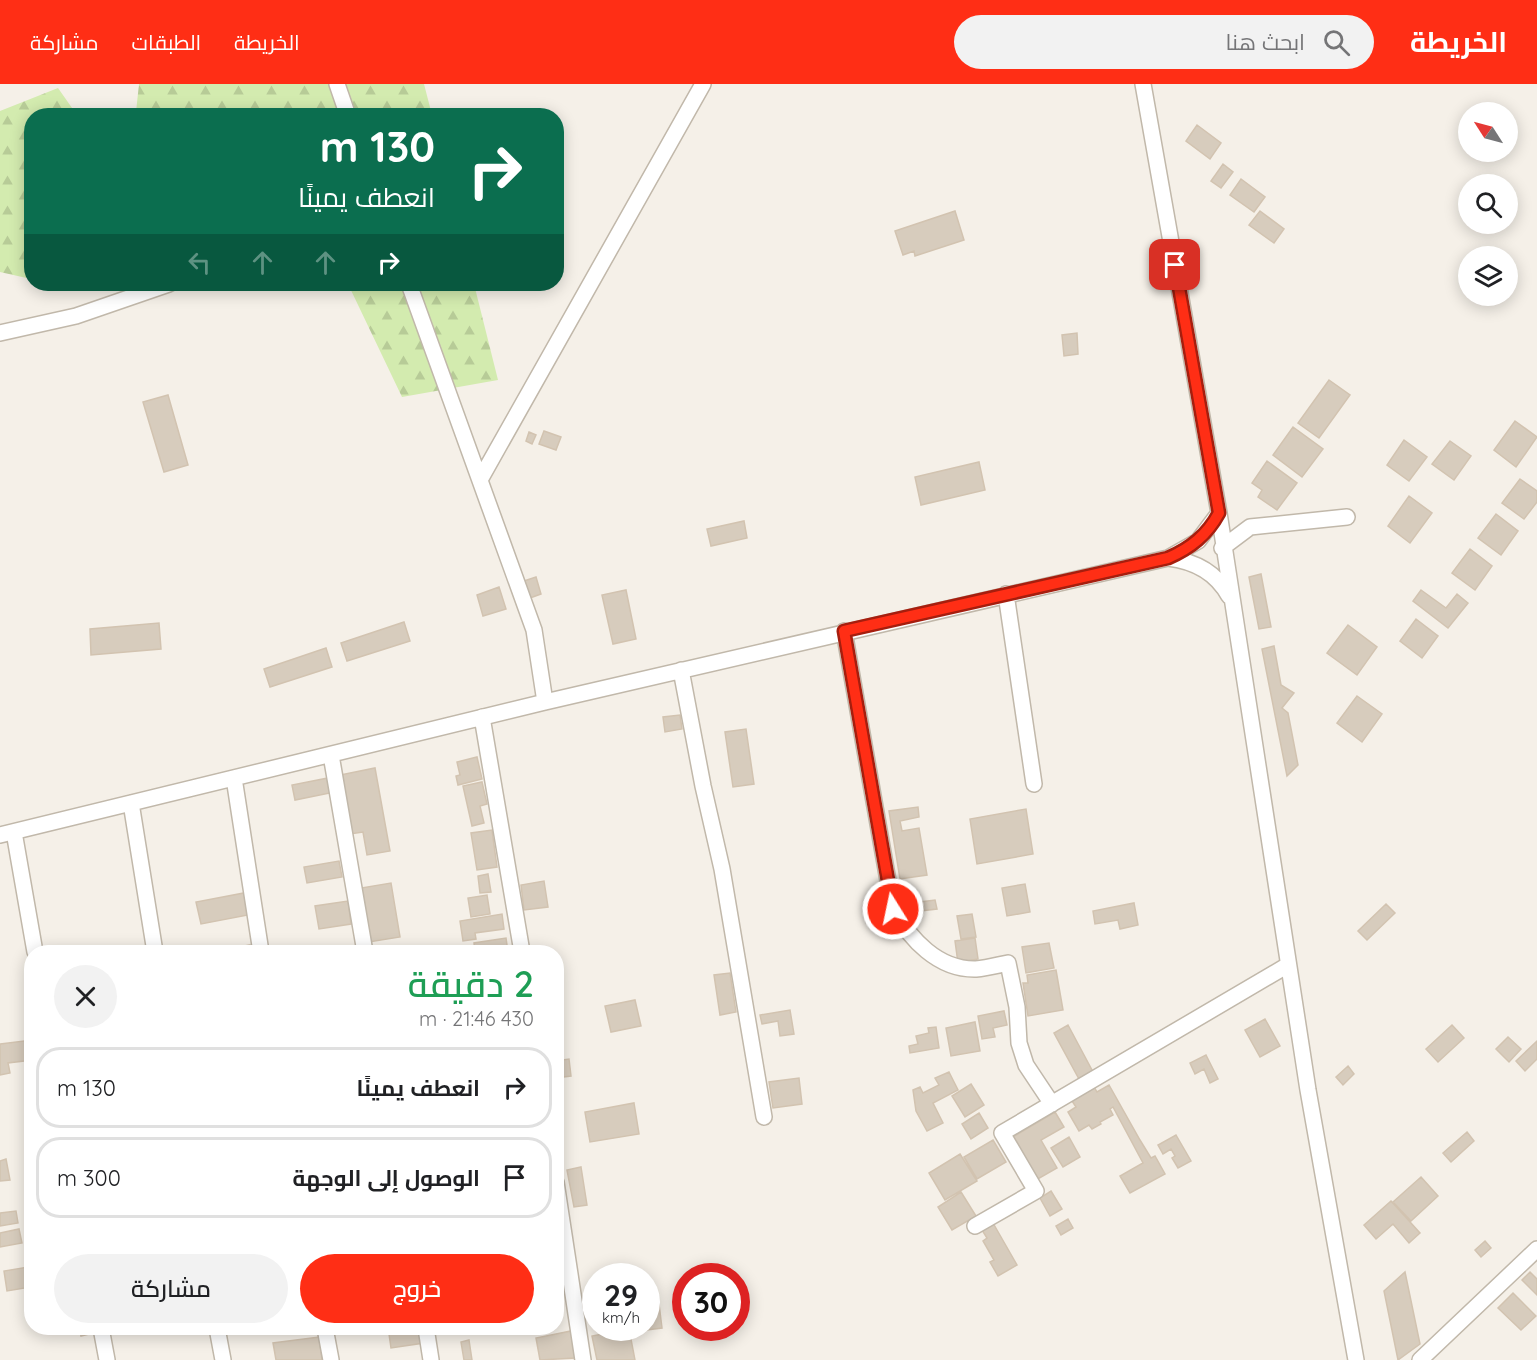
<!DOCTYPE html>
<html lang="ar">
<meta charset="utf-8">
<style>
:root{--surface:#fff;--page:#f2f2f2;--text:#202124;--muted:#757577;--line:#e0e0e0;--accent:#ff2e15}
body{margin:0;font-family:Quicksand,Cairo,sans-serif;background:var(--page);color:var(--text);direction:rtl;height:100vh;display:flex;flex-direction:column;font-size:22px;white-space:nowrap}
*{box-sizing:border-box;margin:0}
p{font-size:20px;color:var(--muted)}
.icon{flex:none;width:33px;height:33px;fill:none;stroke:currentColor;stroke-width:2;stroke-linecap:round;stroke-linejoin:round}
.map{position:relative;flex:1;overflow:hidden;direction:ltr}
.sheet{position:absolute;left:24px;top:861px;width:540px;height:390px;display:flex;flex-direction:column;background:var(--surface);border-radius:24px;box-shadow:0 3px 15px #0003;direction:rtl}
.sheet>*{flex:none}
.guide{position:absolute;left:24px;top:24px;width:540px;height:183px;border-radius:24px;box-shadow:0 3px 15px #0003;direction:rtl;background:#0b6e4f;color:#fff;overflow:hidden}
.needle{width:39px;rotate:306deg}
.tools{position:absolute;left:1458px;top:18px;display:grid;gap:12px}
.tools a{display:grid;place-items:center;width:60px;height:60px;border-radius:50%;background:var(--surface);box-shadow:0 3px 15px #0003;font-size:30px}
.speed{position:absolute;left:582px;top:1179px;display:flex;gap:12px;font-size:30px;font-weight:700;text-align:center}
.speed>*{display:grid;place-content:center;width:78px;height:78px;border-radius:50%;background:var(--surface);box-shadow:0 3px 15px #0003;line-height:1}
.speed small{font-size:15px;font-weight:400}
.speed .limit{border:9px solid #d22;background:#fff;color:#111}
.pin{position:absolute;display:grid;place-items:center;width:51px;height:51px;color:#fff;margin:-26px;border-radius:12px;box-shadow:0 3px 9px #0006}
.me{position:absolute;width:66px;margin:-33px;rotate:350deg;stroke-linejoin:round;filter:drop-shadow(0 0 4px #0008)}
.turn{display:flex;align-items:center;gap:21px;height:126px;padding:0 30px;font-size:27px}
.turn .icon{width:78px;height:78px;stroke-width:2.5}
.turn b{display:block;font-size:42px;line-height:51px}
.lanes{display:flex;align-items:center;height:57px;padding:0 30px;background:#0003;justify-content:center;gap:30px;direction:ltr}
.lanes .off{opacity:.35}
.round{display:grid;place-items:center;flex:none;width:63px;height:63px;border-radius:32px;background:var(--page)}
.head{display:flex;align-items:center;justify-content:space-between;height:102px;padding:0 30px}
h1{font-size:36px;font-weight:600;line-height:45px;color:#1e9e55}
.cta{display:flex;gap:12px;margin-top:auto;padding:12px 30px}
.cta a{flex:1;height:69px;border-radius:36px;background:var(--accent);color:#fff;font-size:24px;font-weight:600;line-height:69px;text-align:center}
.cta a+a{background:var(--page);color:var(--text)}
ul{padding:0;list-style:none}
li{display:flex;align-items:center;gap:18px;height:81px;margin:0 12px 9px;padding:0 18px;border:3px solid var(--line);border-radius:24px}
li div{flex:1}
li b{display:block;font-size:22px}
li em{font-style:normal}
header{display:flex;align-items:center;gap:36px;box-sizing:border-box;height:84px;padding:0 30px;background:var(--accent);color:#fff}
header strong{font-size:28px}
nav{display:flex;gap:33px;margin-inline-start:auto;font-size:21px}
.search{width:420px;height:54px;background:var(--page);display:flex;align-items:center;gap:15px;box-sizing:border-box;padding:0 21px;border-radius:33px;color:var(--muted);font-size:22px}
.map>svg:first-child{display:block}
</style>
<header>
<strong>الخريطة</strong>
<div class="search"><svg class="icon" aria-label="search" viewBox="0 0 24 24"><circle cx="10" cy="10" r="6"/><path d="M15 15l6 6"/></svg>ابحث هنا</div>
<nav><a>الخريطة</a><a>الطبقات</a><a>مشاركة</a></nav>
</header>
<div class="map">
<svg width="1537" height="1276" viewBox="0 0 1537 1276">
<defs>
<pattern id="forest-firs" width="22" height="20" patternUnits="userSpaceOnUse" patternTransform="scale(1.5)"><rect width="22" height="20" fill="#d3ebaf"/><path d="M5 1l3.5 6h-7zM16 11l3.5 6h-7z" fill="#b7cb97"/></pattern>
</defs>
<rect width="100%" height="100%" fill="#f5f0e8"/>
<!-- forest -->
<path fill="url(#forest-firs)" d="M139,0H424L432,31L133,32L136,28Z
M58,4L77,31L32,32L31,195L0,188V27Z
M348,200H474L498,296L402,313Z"/>
<!-- building -->
<path fill="#d7ccbd" stroke="#d2c3b0" stroke-width="1.5" d="M1197,41L1221,59L1210,75L1186,57Z
M1223,80L1233,88L1221,104L1211,97Z
M1241,95L1265,113L1254,128L1230,111Z
M955,127L964,156L915,172L914,167L903,171L895,147Z
M1260,127L1284,145L1274,159L1249,141Z
M1077,249L1078,270L1064,272L1062,251Z
M1329,296L1350,311L1319,354L1298,339Z
M168,311L188,381L164,388L143,318Z
M1515,337L1537,353L1516,383L1494,366Z
M1293,343L1323,365L1302,393L1273,371Z
M544,347L561,353L556,366L539,360Z
M529,348L536,351L532,360L526,357Z
M1404,356L1427,373L1409,397L1387,381Z
M1450,357L1471,372L1454,396L1432,380Z
M1267,377L1297,399L1277,426L1258,413L1262,406L1252,399Z
M979,378L985,406L921,421L915,393Z
M1520,395L1537,407V418L1524,435L1502,419Z
M1409,412L1432,429L1410,459L1388,442Z
M1496,430L1518,447L1501,471L1478,454Z
M744,437L747,454L711,462L707,445Z
M1470,465L1492,482L1475,506L1452,489Z
M1261,490L1271,543L1259,545L1249,493Z
M536,493L541,510L530,514L524,497Z
M499,503L506,525L483,532L477,511Z
M626,506L636,555L613,560L602,511Z
M1421,506L1446,524L1457,510L1468,519L1448,544L1413,517Z
M1416,535L1438,552L1422,574L1400,557Z
M404,538L410,557L347,577L341,559Z
M159,539L161,565L91,571L90,545Z
M1348,541L1377,563L1357,591L1327,569Z
M1274,562L1281,601L1294,609L1282,624L1288,629L1298,681L1287,692L1262,565Z
M326,564L332,583L270,603L264,585Z
M1357,612L1382,630L1362,658L1337,639Z
M680,631L682,645L665,648L663,633Z
M746,645L754,700L733,703L725,648Z
M477,673L482,695L458,701L456,692L460,691L457,678Z
M375,684L390,767L367,771L363,748L350,750L340,691Z
M328,694L330,709L295,716L292,701Z
M482,698L487,720L480,722L484,739L472,742L463,702Z
M918,723L919,733L900,737L902,747L919,744L927,791L900,795L889,727Z
M1026,725L1033,770L977,780L970,735Z
M492,746L497,783L477,786L471,749Z
M339,777L342,793L307,799L304,783Z
M488,790L491,808L480,809L478,792Z
M544,797L548,823L524,826L521,801Z
M391,799L400,853L369,858L361,804Z
M1025,800L1030,828L1007,832L1002,804Z
M244,809L248,831L201,840L196,818Z
M487,811L490,830L471,833L468,814Z
M935,816L937,825L921,827L920,818Z
M348,817L351,840L319,845L315,822Z
M1134,819L1138,841L1120,845L1118,836L1095,840L1093,827Z
M1386,820L1395,829L1367,856L1358,847Z
M502,830L504,845L475,849L476,855L463,857L460,837Z
M972,830L976,853L961,855L957,832Z
M506,854L508,868H475L474,859Z
M975,854L978,875L958,879L955,857Z
M1049,859L1054,884L1026,889L1022,863Z
M250,861L251,868H220L219,867Z
M456,864L457,868H426Z
M1056,886L1063,926L1028,932L1023,899H1028L1027,891Z
M730,889L736,928L720,931L714,891Z
M635,916L641,942L611,948L605,922Z
M790,926L794,950L780,952L778,937L762,940L760,931Z
M1004,927L1007,941L993,944L995,953L982,955L978,932Z
M1265,935L1280,962L1260,973L1245,946Z
M975,938L980,967L951,972L946,944Z
M1068,941L1093,988L1079,995L1054,949Z
M1452,941L1464,954L1438,978L1426,965Z
M936,943L939,964L910,969L909,962L918,960L916,952L929,949L928,944Z
M1508,953L1521,965L1509,978L1496,965Z
M32,956V976L8,979L10,989L0,991V960Z
M1537,957V975L1525,987L1516,977Z
M1206,971L1218,995L1210,999L1204,985L1195,990L1190,979Z
M569,975L571,992L556,994V977Z
M1348,982L1354,990L1343,1001L1336,993Z
M949,988L958,1006L933,1019L943,1039L927,1047L916,1027L913,1006L920,1003L923,1009L939,1001L935,994Z
M799,994L802,1020L773,1024L769,998Z
M971,1000L984,1021L965,1033L952,1012Z
M1093,1001L1097,1008L1109,1001L1140,1056L1151,1074L1155,1072L1165,1090L1130,1109L1120,1092L1143,1079L1113,1023L1110,1025L1113,1031L1100,1038L1101,1040L1092,1045L1089,1041L1079,1047L1068,1028L1076,1023L1072,1017Z
M634,1019L639,1050L590,1058L585,1028Z
M1055,1028L1064,1043L1041,1056L1057,1084L1036,1096L1011,1054Z
M979,1029L988,1044L971,1055L962,1040Z
M1467,1048L1474,1057L1451,1078L1443,1069Z
M1176,1051L1191,1077L1178,1084L1172,1074L1175,1072L1171,1065L1163,1070L1158,1061Z
M1069,1053L1080,1073L1063,1083L1051,1064Z
M993,1056L1006,1078L977,1095L964,1073Z
M960,1070L977,1097L945,1116L929,1089Z
M6,1075L10,1096L0,1097V1077Z
M581,1083L587,1121L574,1123L567,1086Z
M1421,1093L1438,1112L1411,1137L1393,1118Z
M1051,1107L1062,1125L1050,1132L1040,1114Z
M961,1108L976,1132L952,1146L938,1123Z
M1391,1117L1420,1149L1409,1159L1393,1140L1376,1155L1364,1141Z
M16,1127L18,1139L0,1142V1129Z
M1068,1135L1073,1144L1061,1151L1056,1142Z
M993,1139L1017,1181L998,1192L990,1178L994,1176L983,1157L987,1154L982,1146Z
M19,1145L22,1159L0,1163V1149Z
M1485,1157L1491,1164L1481,1173L1475,1166Z
M28,1183L31,1203L7,1207L4,1187Z
M1405,1188L1420,1260L1398,1276L1384,1207Z
M1530,1188L1537,1195V1211L1522,1196Z
M1513,1209L1536,1232L1521,1246L1498,1224Z
M659,1220L662,1244L639,1247L638,1244H646V1221Z
M79,1244H96L97,1248L81,1252Z
M422,1245L424,1259L391,1264L389,1250Z
M629,1245L635,1276H597L592,1252Z
M571,1247L575,1274L540,1276L536,1254Z
M319,1253L322,1276H276L273,1259Z
M469,1256L472,1276H464L461,1258Z"/>
<g fill="none" stroke-linecap="round" stroke-linejoin="round">
<defs>
<path id="minor" d="M337,0L348,32
M1143,0L1219,429L1308,1006L1356,1276
M409,200L534,546L545,618
M0,249L76,232L169,200
M481,394L703,0
M1222,464L1250,443L1347,433
M1168,474C1194,477 1216,488 1229,512
M1006,510L1034,700
M844,547L893,825C910,855 938,886 976,885C987,884 998,881 1008,879L1017,923L1019,959L1026,981L1052,1020
M681,586L703,702L722,785L764,1033
M482,633L522,868
M331,671L365,868
M234,694L261,868
M131,719L155,868
M14,748L35,868
M0,751L545,618L1168,474L1198,457L1219,429
M556,1098L583,1276
M975,1142L1036,1107L1002,1049L1288,881
M101,1244L107,1276
M217,1244L223,1276
M325,1244L331,1276
M426,1244L431,1276
M1420,1276L1537,1165"/>
</defs>
<!-- minor casing -->
<use href="#minor" stroke="#c1b8aa" stroke-width="18"/>
<!-- minor -->
<use href="#minor" stroke="#fff" stroke-width="15"/>
</g>
<g fill="none" stroke-linecap="round" stroke-linejoin="round">
<defs>
<path id="route" d="M893,825L844,547L1168,474C1191,464 1207,451 1219,429L1175,181"/>
</defs>
<!-- route casing -->
<use href="#route" stroke="#a61e0e" stroke-width="15"/>
<!-- route -->
<use href="#route" stroke="#ff2e15" stroke-width="10"/>
</g>
</svg>
<div class="tools">
<a><svg class="needle" viewBox="-14 -14 28 28"><path d="M0-13l5 13h-10z" fill="#e53935"/><path d="M0 13l5-13h-10z" fill="#757577"/></svg></a>
<a><svg class="icon" aria-label="search" viewBox="0 0 24 24"><circle cx="10" cy="10" r="6"/><path d="M15 15l6 6"/></svg></a>
<a><svg class="icon" aria-label="layers" viewBox="0 0 24 24"><path d="M12 4l9 5-9 5-9-5zM3 14l9 5 9-5"/></svg></a>
</div>
<div class="speed"><div>29<small>km/h</small></div><div class="limit">30</div></div>
<div class="pin" style="left:1175px;top:181px;background:#d93025"><svg class="icon" aria-label="arrive" viewBox="0 0 24 24"><path d="M6 21V4h12l-3 4 3 4H6"/></svg></div>
<svg class="me" style="left:893px;top:825px" viewBox="-20 -20 40 40"><circle r="17" fill="#ff2e15" stroke="#fff" stroke-width="3"/><path d="M0-11L8 9 0 5-8 9z" fill="#fff"/></svg>
<div class="guide">
<div class="turn"><svg class="icon" aria-label="right" viewBox="0 0 24 24"><path d="M7 20v-9h11M14 6l5 5-5 5"/></svg><div><b>130 m</b>انعطف يمينًا</div></div>
<div class="lanes"><svg class="icon off" aria-label="left" viewBox="0 0 24 24"><path d="M17 20v-9H6M10 6l-5 5 5 5"/></svg><svg class="icon off" aria-label="ahead" viewBox="0 0 24 24"><path d="M12 20V5M6 11l6-6 6 6"/></svg><svg class="icon off" aria-label="ahead" viewBox="0 0 24 24"><path d="M12 20V5M6 11l6-6 6 6"/></svg><svg class="icon" aria-label="right" viewBox="0 0 24 24"><path d="M7 20v-9h11M14 6l5 5-5 5"/></svg></div>
</div>
<section class="sheet">
<div class="head"><div><h1>2 دقيقة</h1><p>430 m · 21:46</p></div><a class="round"><svg class="icon" aria-label="close" viewBox="0 0 24 24"><path d="M6 6l12 12M18 6L6 18"/></svg></a></div>
<ul>
<li><svg class="icon" aria-label="right" viewBox="0 0 24 24"><path d="M7 20v-9h11M14 6l5 5-5 5"/></svg><div><b>انعطف يمينًا</b></div><em>130 m</em></li>
<li><svg class="icon" aria-label="arrive" viewBox="0 0 24 24"><path d="M6 21V4h12l-3 4 3 4H6"/></svg><div><b>الوصول إلى الوجهة</b></div><em>300 m</em></li>
</ul>
<div class="cta"><a>خروج</a><a>مشاركة</a></div>
</section>
</div>
